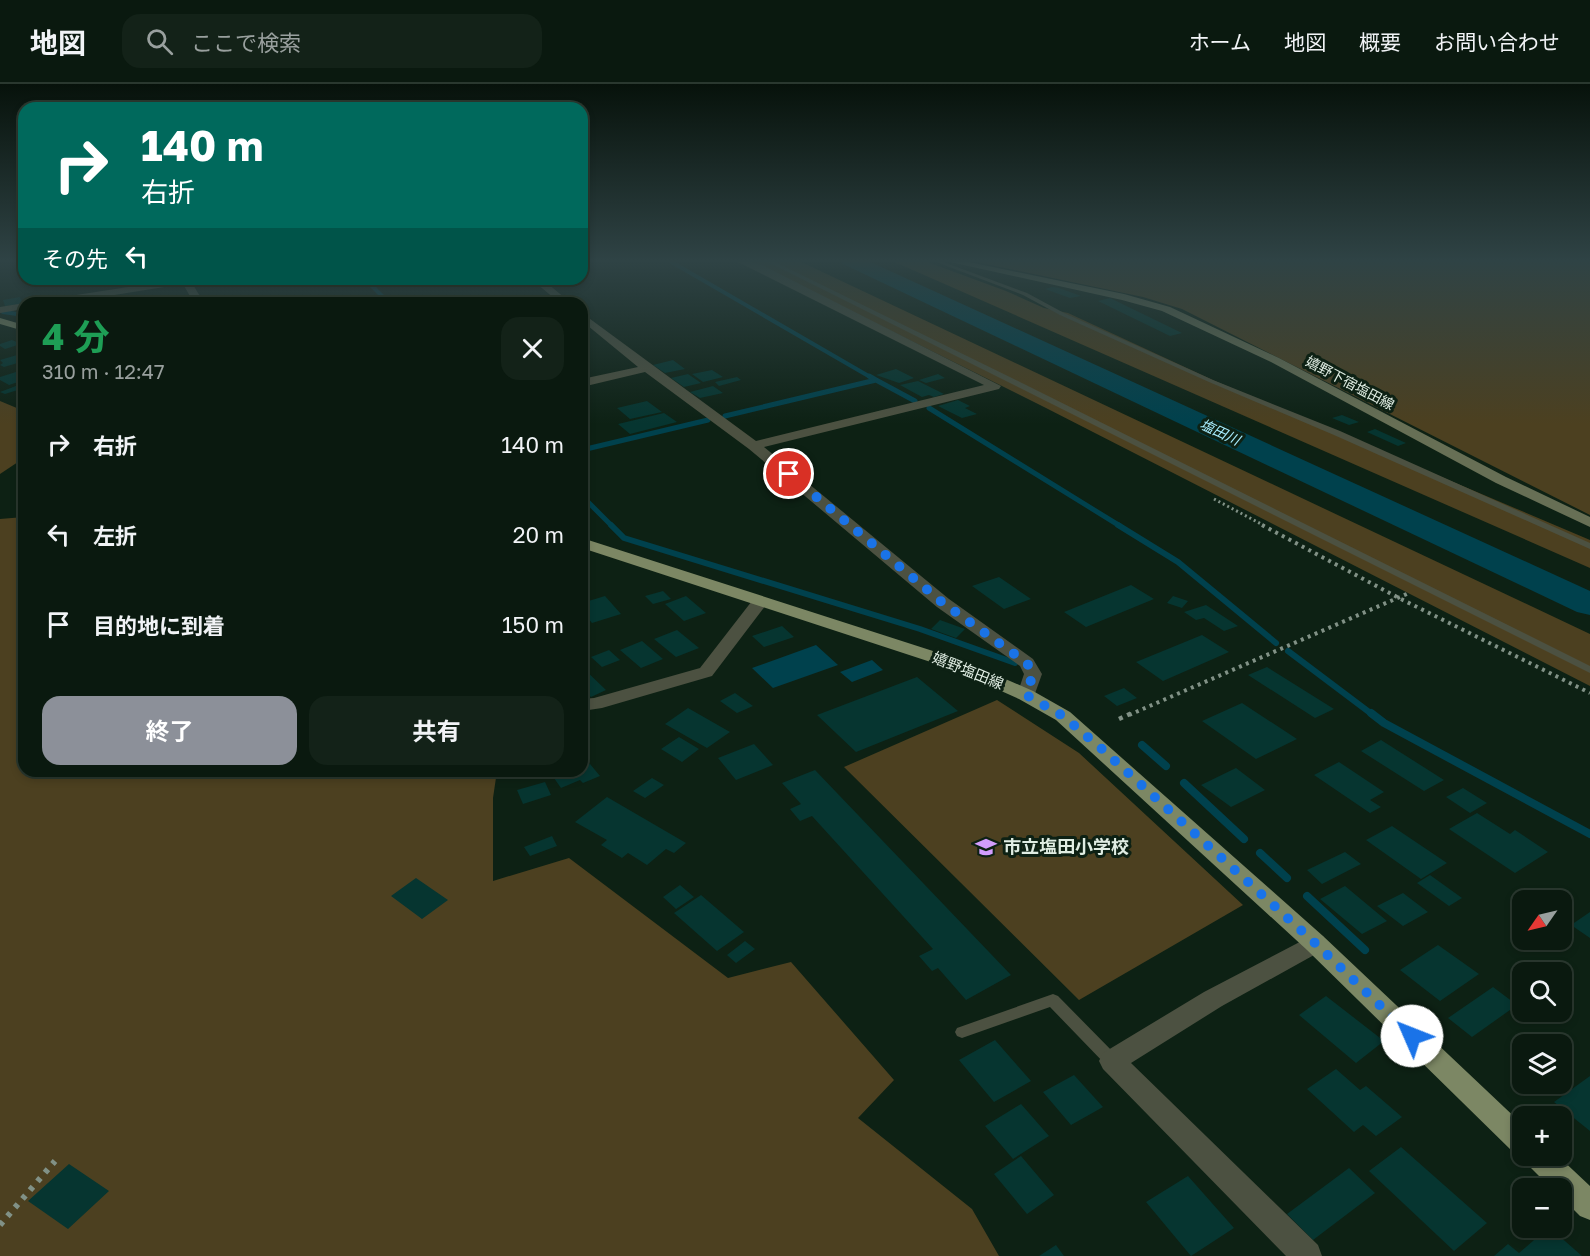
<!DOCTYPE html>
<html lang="ja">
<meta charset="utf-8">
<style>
:root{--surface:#0a190f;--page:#132218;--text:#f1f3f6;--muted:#99a09e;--line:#2a382f;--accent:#8c9099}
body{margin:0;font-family:"Golos Text","Noto Sans JP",sans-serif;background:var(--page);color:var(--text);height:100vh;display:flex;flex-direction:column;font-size:22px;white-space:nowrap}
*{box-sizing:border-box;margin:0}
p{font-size:20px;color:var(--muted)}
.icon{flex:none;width:33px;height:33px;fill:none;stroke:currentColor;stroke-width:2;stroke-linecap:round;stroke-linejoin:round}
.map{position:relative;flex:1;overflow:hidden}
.details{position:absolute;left:18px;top:213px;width:570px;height:480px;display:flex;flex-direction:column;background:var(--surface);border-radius:18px;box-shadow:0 3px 9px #0003,0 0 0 2px var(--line)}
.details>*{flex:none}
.banner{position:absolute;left:18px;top:18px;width:570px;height:183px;border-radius:18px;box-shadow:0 3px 9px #0003,0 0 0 2px var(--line);background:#00695c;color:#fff;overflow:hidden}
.needle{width:39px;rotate:236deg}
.tools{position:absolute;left:1512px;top:806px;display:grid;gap:12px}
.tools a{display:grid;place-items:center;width:60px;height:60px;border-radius:12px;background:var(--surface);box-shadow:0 3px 9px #0003,0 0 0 2px var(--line);font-size:30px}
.pin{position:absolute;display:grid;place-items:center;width:51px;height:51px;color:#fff;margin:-26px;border:3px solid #fff;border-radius:50%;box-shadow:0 2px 6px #0007}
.me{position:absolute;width:66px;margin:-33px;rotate:314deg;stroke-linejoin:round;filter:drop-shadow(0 0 4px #0008)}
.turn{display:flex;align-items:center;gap:21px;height:126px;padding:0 24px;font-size:27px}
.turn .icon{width:78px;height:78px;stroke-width:2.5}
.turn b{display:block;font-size:42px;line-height:51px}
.then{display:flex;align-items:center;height:57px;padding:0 24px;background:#0003;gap:12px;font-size:22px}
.round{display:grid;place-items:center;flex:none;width:63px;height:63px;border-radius:18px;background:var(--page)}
.head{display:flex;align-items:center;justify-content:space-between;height:102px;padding:0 24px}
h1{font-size:36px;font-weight:700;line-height:45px;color:#1e9e55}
.action{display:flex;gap:12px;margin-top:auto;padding:12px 24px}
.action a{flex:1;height:69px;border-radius:18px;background:var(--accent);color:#fff;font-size:24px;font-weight:700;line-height:69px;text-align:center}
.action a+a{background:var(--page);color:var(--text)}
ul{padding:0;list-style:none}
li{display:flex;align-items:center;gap:18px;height:90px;padding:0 24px}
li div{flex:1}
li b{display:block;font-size:22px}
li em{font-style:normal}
header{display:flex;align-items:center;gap:36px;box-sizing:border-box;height:84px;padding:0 30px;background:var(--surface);border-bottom:2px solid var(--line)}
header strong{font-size:28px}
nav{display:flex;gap:33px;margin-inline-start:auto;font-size:21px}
.search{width:420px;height:54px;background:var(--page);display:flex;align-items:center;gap:15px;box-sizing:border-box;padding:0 21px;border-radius:18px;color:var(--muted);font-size:22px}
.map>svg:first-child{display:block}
</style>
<header>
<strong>地図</strong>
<div class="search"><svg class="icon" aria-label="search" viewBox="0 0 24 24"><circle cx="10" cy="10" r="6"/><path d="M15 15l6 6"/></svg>ここで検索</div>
<nav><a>ホーム</a><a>地図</a><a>概要</a><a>お問い合わせ</a></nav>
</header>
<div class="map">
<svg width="1590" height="1172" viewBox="0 0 1590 1172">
<rect width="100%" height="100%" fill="#0d2114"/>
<!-- green -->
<path fill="#4c4020" d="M749,176H797L1590,550V602L1046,324Z
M890,176H922L1006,207L1044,224L1068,229L1215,297L1590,456V484Z
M967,176H1590V431L1182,225L1143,213Z
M0,317L24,327V374L0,390Z
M24,433V687H497L493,714V797L569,774L728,894L791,878L894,996L858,1034L972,1125L999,1172H0V435Z
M997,616L1079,669L1243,821L1079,916L844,683Z"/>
<!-- water -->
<path fill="#00414d" d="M816,561L838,581L773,604L752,584Z
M872,576L883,586L852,598L840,588Z"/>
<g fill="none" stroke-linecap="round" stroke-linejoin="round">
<!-- stream-far3 -->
<path stroke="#00414d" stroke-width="4" d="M668,176L872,294
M365,195L389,219
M3,228L24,231"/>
<!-- stream-far2 -->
<path stroke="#00414d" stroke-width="5" d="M869,292L876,296
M929,324L1120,442
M725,332L876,296L915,317
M582,366L708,336
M582,412L612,442"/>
<!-- stream-far1 -->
<path stroke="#00414d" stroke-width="6" d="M611,441L624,454L920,545L1015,579
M1118,441L1178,478L1276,559
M1288,567L1373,631"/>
<!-- stream -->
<path stroke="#00414d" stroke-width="8" d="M1371,629L1384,639L1590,750
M1142,661L1166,682
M1184,699L1244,755
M1260,769L1287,794
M1307,812L1365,866"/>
<!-- river -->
<path fill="#00414d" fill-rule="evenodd" d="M840,176H866L1590,507V531L1577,528L843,180Z"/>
</g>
<!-- building -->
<path fill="#063530" d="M1052,203L1059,204L1081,212L1070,214L1045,205Z
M20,213L23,220L5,222L3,216Z
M1110,214L1182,249L1170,252L1098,217Z
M12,256L21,260L5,265L0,262V260Z
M24,269V277L4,283L0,281L3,279L0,276Z
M673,276L685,285L665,289L653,281Z
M896,285L914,294L899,299L876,291Z
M712,286L723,293L703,298L692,290Z
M16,288L24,292V296L9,301L0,296V293Z
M688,290L701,299L684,303L671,294Z
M938,290L945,294L926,299L919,296Z
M737,293L741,296L719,302L715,298Z
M918,297L944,310L934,313L929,311L922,313L900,301Z
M24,299V304L5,310L0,308Z
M713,302L723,309L700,314L690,308Z
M958,316L970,322L965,324L977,330L962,334L938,322Z
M647,317L662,328L630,335L617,324Z
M664,329L677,338L630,350L618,340Z
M1342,331L1359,338L1349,341L1332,334Z
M1375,345L1406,359L1398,362L1367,348Z
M999,493L1031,515L1004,525L972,502Z
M1131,501L1154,515L1086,543L1064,528Z
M663,507L671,515L653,520L645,512Z
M605,512L621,530L592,539L582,527V519Z
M686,512L706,529L684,537L665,520Z
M1173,512L1188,517L1182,524L1167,519Z
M1206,521L1238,542L1224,547L1204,534L1196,536L1184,528Z
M940,536L965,545L956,554L931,545Z
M782,542L794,553L764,563L752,552Z
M677,546L699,564L676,573L654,555Z
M1202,551L1229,568L1163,597L1136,578Z
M642,557L663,575L641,584L620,566Z
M609,566L620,576L602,583L591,573Z
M582,583L606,606L591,613L586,608L582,610Z
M1267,583L1334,625L1315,634L1248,591Z
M917,593L958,627L856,668L817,631Z
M1124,604L1137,614L1117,622L1104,612Z
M735,609L753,622L737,629L720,617Z
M1242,619L1297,655L1256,675L1202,637Z
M688,624L730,648L707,664L665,640Z
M679,653L699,665L682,678L661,665Z
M1381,656L1444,696L1424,707L1361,667Z
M754,660L773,681L736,696L718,674Z
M1339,678L1384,708L1370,716L1381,723L1370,729L1314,691Z
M590,680L600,692L583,699L580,696L561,704L549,687H582V683Z
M1236,684L1265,706L1231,723L1201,701Z
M815,686L1011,891L966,916L938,884L932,887L919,872L933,865L812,732L800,737L790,725L801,720L782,699Z
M652,694L664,701L645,714L633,707Z
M545,698L551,711L523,720L517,706Z
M1463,704L1487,719L1470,729L1446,713Z
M607,713L686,759L674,769L666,765L647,781L628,769L622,774L601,761L607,756L575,738Z
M1477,729L1510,750L1515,746L1548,768L1515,789L1449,745Z
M1392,742L1447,779L1421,795L1366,756Z
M552,752L557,762L530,772L524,763Z
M1345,768L1361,780L1322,800L1307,786Z
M1430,791L1462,814L1449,822L1417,799Z
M416,794L448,816L422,835L391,812Z
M680,801L694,813L676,825L663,813Z
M1345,802L1387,837L1362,850L1320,815Z
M1403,809L1428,828L1403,842L1377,822Z
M701,811L744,848L717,867L674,829Z
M1590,828V854L1571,841Z
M745,857L755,865L736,879L727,871Z
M1438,861L1479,890L1440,917L1400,886Z
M1493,903L1517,921L1472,953L1448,934Z
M1326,912L1384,957L1356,979L1299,931Z
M995,956L1031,997L994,1018L959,976Z
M1336,985L1360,1006L1366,1002L1402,1033L1376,1052L1363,1041L1354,1048L1307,1005Z
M1074,991L1103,1023L1071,1041L1043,1008Z
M1590,992V1047L1554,1018Z
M1021,1020L1049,1052L1013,1075L985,1042Z
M1401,1063L1487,1139L1454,1167L1369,1087Z
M1021,1072L1054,1111L1027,1130L994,1090Z
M69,1080L109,1107L68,1145L28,1117Z
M1349,1084L1375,1109L1313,1156L1287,1130Z
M1188,1092L1234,1144L1191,1172L1146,1118Z
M1549,1143L1582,1172H1494L1508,1160L1519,1169Z
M1056,1161L1064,1172H1039Z"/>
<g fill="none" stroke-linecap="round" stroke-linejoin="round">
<!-- path-far3 -->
<path stroke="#819186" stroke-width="3" stroke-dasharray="2 3" stroke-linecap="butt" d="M1214,415L1265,442"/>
<!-- path-far2 -->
<path stroke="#819186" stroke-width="4" stroke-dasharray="3 4.5" stroke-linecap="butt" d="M1262,441L1399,514L1590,609
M1129,631L1409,509"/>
<!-- path-far1 -->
<path stroke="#819186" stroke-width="4.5" stroke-dasharray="4 5" stroke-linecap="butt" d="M1119,635L1132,629"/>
<!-- path -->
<path stroke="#819186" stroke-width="6" stroke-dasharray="4.5 7" stroke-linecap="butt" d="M0,1141L55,1077"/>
<!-- lane -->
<path fill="#4c5141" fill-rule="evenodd" d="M764,176H771L1018,297L1590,582V589Z
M931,176H938L1027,209L1064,229L1213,296L1340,347L1590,459V465L1334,351L1209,298L1060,231L1023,211Z
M1053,910L1058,912L1117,972L1120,977L1117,982L1112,984L1107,982L1050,923L962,954L957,952L955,948L957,944Z"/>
<!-- street -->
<path fill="#4c5141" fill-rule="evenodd" d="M734,176H747L764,182L1001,302L999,305L764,363L949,515L1033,575L1042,590L1033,615H1019L1017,611L1024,590L1020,582L937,523L749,365L645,288L582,303V295L638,283L582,237V229L756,357L984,301Z
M180,195H204L192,199L204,219H194L183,200L64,219H39L44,216Z
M531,195H542L571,219H560Z
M24,219V225L0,229V223Z
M761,512L769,517L712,592L602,624L582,627V615L594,614L700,584L755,513Z
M1315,850L1323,852L1327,859L1323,866L1222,922L1131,979L1318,1161L1322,1172H1286L1103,985L1099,977L1103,969L1204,908Z"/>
<!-- secondary -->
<path fill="#676f55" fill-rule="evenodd" d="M941,176H959L1124,210L1170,223L1279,274L1506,393L1590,433V443L1496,399L1271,278L1162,227L1122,216Z"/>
<!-- primary -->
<path fill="#7c8764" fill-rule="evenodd" d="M0,234L24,241V247L0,240Z
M582,454L964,577L1033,607L1070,628L1323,852L1522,1040V1071L1512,1067L1307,866L1056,636L1019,615L952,585L582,464Z
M1523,1071H1557L1590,1102V1136L1580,1132L1562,1114V1104H1551L1527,1080Z"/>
</g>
<!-- sky -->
<linearGradient id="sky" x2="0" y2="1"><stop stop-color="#07120b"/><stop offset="0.52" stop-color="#2f4345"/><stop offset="1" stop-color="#2f4345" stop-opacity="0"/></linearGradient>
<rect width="1590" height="340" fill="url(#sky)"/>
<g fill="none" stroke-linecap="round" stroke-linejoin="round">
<!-- route -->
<path stroke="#1a73e8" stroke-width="10" stroke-dasharray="0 18" d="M789,390L943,519L1027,579L1033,590L1026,611L1063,632L1103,666L1315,859L1412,952"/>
</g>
<!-- icons -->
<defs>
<symbol id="school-bare" viewBox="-9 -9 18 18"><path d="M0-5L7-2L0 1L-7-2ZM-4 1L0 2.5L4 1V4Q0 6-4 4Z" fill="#d29dfd" stroke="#0d2114" stroke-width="2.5" paint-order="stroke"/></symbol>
</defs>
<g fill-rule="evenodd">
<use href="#school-bare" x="971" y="748" width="30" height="30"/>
</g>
<g text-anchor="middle" stroke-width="6" stroke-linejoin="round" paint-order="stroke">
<!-- far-street labels -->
<g font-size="14" fill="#e0ede3" stroke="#0d2114">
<text transform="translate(1350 299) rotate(28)" y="5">嬉野下宿塩田線</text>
</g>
<!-- far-water labels -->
<g font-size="14" font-style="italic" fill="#a7ecfe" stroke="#0d2114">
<text transform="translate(1220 348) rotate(25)" y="5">塩田川</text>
</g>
<!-- street labels -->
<g font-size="15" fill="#e0ede3" stroke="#0d2114">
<text transform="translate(968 587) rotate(22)" y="5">嬉野塩田線</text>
</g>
<!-- near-poi labels -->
<g font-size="18" font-weight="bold" fill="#e0ede3" stroke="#0d2114" text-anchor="start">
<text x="1003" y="769">市立塩田小学校</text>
</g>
</g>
</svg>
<div class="tools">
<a><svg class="needle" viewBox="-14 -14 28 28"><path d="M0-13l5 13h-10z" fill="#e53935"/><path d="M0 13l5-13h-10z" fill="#99a09e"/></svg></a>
<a><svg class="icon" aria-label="search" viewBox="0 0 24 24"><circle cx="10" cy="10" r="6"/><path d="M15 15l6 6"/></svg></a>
<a><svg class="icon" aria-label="layers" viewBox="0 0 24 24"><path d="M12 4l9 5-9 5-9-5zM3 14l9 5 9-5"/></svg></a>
<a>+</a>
<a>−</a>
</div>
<div class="pin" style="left:789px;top:390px;background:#d93025"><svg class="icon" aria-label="arrive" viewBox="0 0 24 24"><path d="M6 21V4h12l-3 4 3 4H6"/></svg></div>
<svg class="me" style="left:1412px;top:952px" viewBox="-20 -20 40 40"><circle r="19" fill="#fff"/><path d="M0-13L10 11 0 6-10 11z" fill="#1a73e8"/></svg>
<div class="banner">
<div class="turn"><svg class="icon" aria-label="right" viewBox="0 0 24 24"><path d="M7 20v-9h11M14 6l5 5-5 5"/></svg><div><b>140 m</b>右折</div></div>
<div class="then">その先<svg class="icon" aria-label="left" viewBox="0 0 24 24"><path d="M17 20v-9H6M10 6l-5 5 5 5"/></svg></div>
</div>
<section class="details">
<div class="head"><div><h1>4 分</h1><p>310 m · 12:47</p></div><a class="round"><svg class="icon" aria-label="close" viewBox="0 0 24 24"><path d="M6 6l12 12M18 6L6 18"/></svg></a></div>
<ul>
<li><svg class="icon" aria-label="right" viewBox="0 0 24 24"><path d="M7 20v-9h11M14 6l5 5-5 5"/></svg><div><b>右折</b></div><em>140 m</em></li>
<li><svg class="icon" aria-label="left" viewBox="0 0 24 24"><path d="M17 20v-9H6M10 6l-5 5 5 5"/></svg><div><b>左折</b></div><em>20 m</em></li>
<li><svg class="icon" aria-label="arrive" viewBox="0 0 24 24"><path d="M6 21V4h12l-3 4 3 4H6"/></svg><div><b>目的地に到着</b></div><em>150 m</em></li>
</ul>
<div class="action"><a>終了</a><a>共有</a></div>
</section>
</div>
